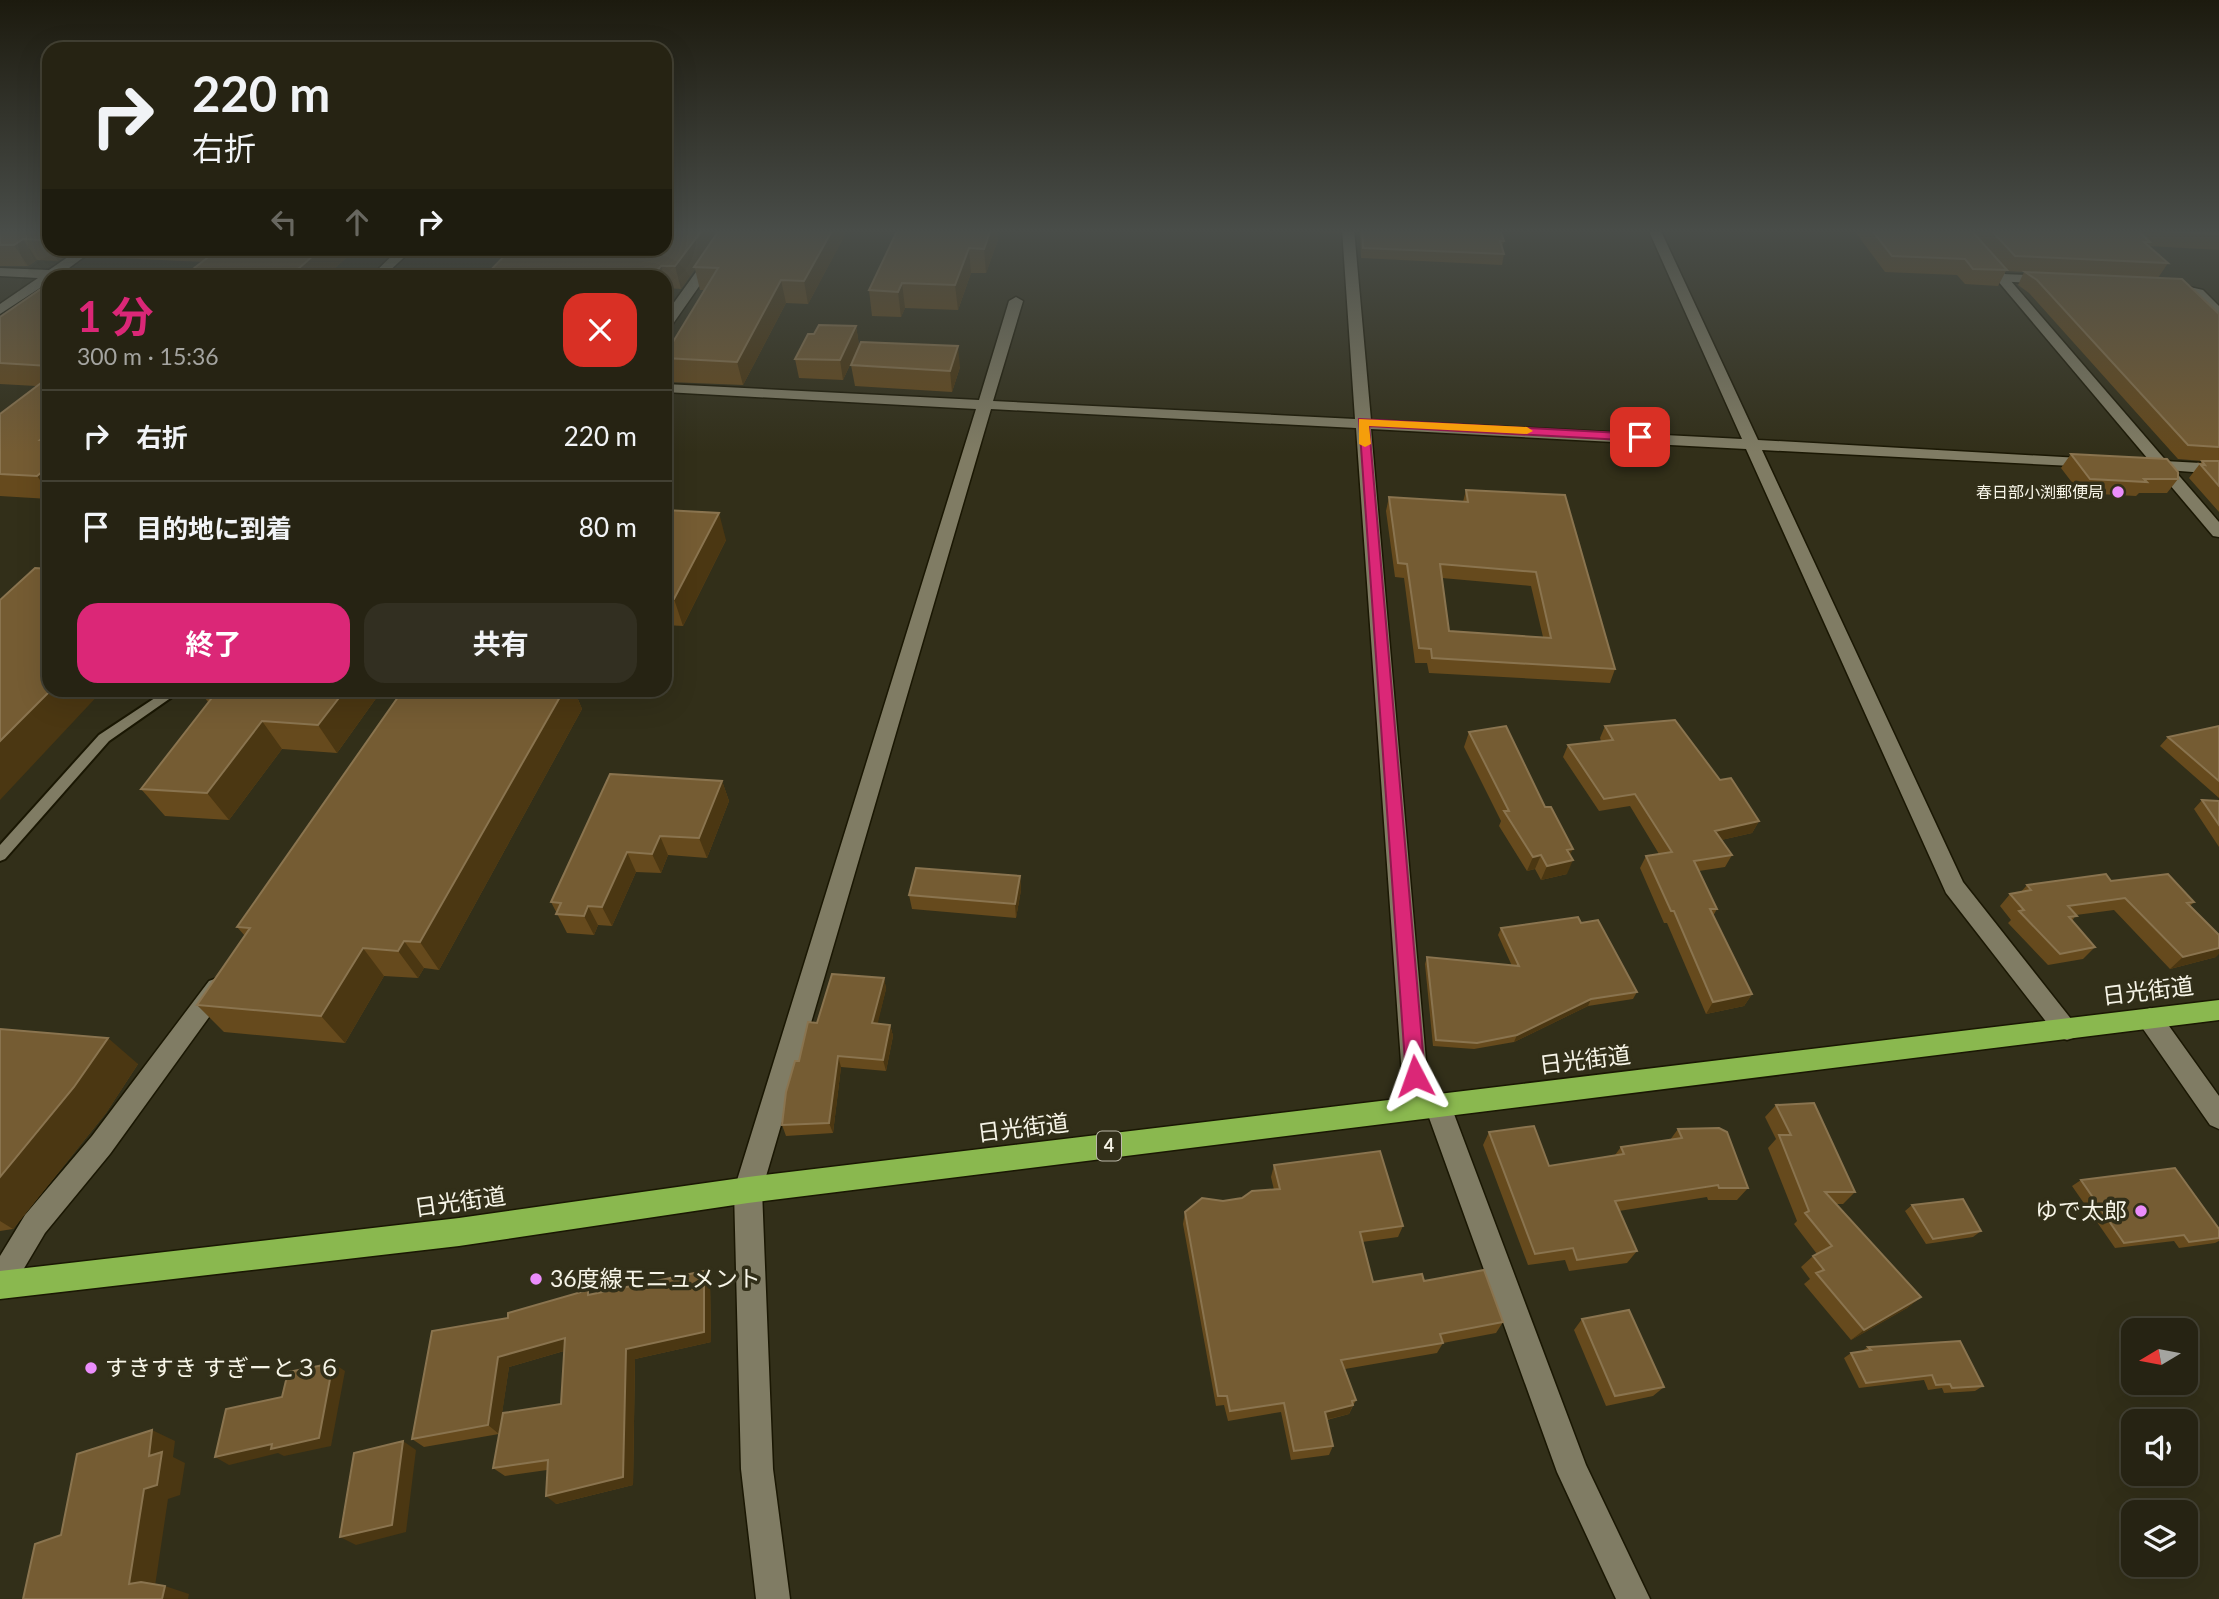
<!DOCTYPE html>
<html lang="ja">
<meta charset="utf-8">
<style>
:root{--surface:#262313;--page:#322f21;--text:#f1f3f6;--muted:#a4a4a0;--line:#424033;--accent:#db2777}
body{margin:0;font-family:Lato,"Noto Sans JP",sans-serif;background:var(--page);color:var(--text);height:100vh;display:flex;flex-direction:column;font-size:26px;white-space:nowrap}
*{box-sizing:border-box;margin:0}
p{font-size:23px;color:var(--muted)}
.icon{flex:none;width:38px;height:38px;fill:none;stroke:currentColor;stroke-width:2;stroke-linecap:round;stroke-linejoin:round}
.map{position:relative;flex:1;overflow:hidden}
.panel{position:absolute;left:42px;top:270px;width:630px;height:427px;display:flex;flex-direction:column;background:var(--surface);border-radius:21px;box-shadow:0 7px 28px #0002,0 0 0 2px var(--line)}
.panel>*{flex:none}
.banner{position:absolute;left:42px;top:42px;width:630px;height:214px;border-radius:21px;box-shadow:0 7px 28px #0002,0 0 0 2px var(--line);background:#262313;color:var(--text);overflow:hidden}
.needle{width:46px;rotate:260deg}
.fabs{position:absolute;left:2121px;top:1318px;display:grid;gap:14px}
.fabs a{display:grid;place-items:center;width:77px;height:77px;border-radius:14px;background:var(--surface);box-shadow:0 7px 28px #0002,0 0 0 2px var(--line);font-size:35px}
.pin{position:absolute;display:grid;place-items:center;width:60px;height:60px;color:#fff;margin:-30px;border-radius:14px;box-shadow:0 4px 10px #0006}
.me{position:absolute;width:77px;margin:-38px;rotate:356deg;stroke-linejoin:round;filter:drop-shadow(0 0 5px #0008)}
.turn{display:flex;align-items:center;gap:24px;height:147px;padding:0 35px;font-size:32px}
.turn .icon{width:91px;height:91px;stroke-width:2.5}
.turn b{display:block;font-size:49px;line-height:60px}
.lanes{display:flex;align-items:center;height:66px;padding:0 35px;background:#0003;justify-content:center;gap:35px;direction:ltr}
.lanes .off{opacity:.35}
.round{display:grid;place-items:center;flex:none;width:74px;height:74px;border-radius:21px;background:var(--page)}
.headline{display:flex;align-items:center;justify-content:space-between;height:119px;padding:0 35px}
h1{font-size:42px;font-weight:700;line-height:52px;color:var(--accent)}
.button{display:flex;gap:14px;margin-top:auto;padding:14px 35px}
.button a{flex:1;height:80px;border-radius:21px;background:var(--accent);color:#fff;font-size:28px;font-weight:700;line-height:80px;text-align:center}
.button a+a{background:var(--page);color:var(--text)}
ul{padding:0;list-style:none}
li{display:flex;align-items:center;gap:21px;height:91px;padding:0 35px;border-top:2px solid var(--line)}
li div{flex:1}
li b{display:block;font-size:26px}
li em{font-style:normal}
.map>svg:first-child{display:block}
</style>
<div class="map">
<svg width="2219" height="1599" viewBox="0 0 2219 1599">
<rect width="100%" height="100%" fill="#322f19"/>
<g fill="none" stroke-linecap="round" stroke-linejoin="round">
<defs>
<path id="lane" d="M167,690H182L109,741L5,859L0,861V845L99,735Z"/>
<path id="street" d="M727,229H739L670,328L665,329V315Z
M1342,229H1354L1371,420L1742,439L1648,229H1660L1758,440L2098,459L2100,462L2092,467L1762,450L1963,882L2079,1029L2076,1037L2067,1040L2058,1037L1946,893L1746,449L1371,429L1427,1072L1451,1106L1586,1465L1650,1599H1616L1557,1472L1427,1112L1402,1076L1356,428L991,409L762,1190L773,1469L790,1599H756L741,1469L734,1190L976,409L665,392V384L979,400L1009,301L1016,297L1023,301L993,401L1355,419Z
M81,248H96L65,271L88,272L94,276H49V282L0,314V304L38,278L0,276V268L49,270Z
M400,248H414L384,276H371Z
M2002,274L2049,276L2056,280L2049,284L1997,281L1996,278Z
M2168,282L2203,290L2219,306V318L2193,296L2163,289L2161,286Z
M2146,460L2219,464V474L2140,468L2138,465Z
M217,978L225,981L229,988L225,995L110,1154L45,1233L10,1292L0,1296V1256L25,1215L92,1136L209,981Z
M2150,1008L2159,1012L2219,1096V1129L2210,1125L2141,1026L2138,1019L2141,1012Z"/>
<path id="secondary" d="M1954,229H1966L2219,522V537L2213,536Z"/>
<path id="highway" d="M2219,1000V1020L748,1203L459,1246L0,1299V1271L459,1218L748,1177Z"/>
</defs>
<!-- lane casing -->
<use href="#lane" stroke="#1a1703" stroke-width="4"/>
<!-- street casing -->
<use href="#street" stroke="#1a1703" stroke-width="3"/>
<!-- secondary casing -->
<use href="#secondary" stroke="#1a1703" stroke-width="3"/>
<!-- highway casing -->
<use href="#highway" stroke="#1a1703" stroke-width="3"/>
<!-- lane -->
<use href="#lane" fill="#807c64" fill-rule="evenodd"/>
<!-- street -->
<use href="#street" fill="#807c64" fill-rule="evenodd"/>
<!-- secondary -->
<use href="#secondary" fill="#807c64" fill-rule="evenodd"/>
<!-- highway -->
<use href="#highway" fill="#8ab84f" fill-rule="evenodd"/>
</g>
<!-- wall -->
<path fill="#664a1d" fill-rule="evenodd" d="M0,229H49V248H80L58,261L37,260L28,266H0Z
M848,229L808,304L786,303L743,385L670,382L665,364V355L705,290H700L695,269L681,289L667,288L665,291V276H485L665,248Z
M898,229L998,240L986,273H971L958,310L905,308L901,317L872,316L869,290Z
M1212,229H1340V233Z
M1356,229H1500L1504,241L1502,248L1504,254L1502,265L1361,258L1360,234Z
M1853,229H2219V250L2149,246L2168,263L2158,278L2219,314V512L2189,478L2202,461H2203L2178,459L2029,293L2018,285L2024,272L2006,271L1998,286L1965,284L1957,275L1885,272Z
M93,248H357L326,276L203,262L98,257Z
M49,284V499L0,496V414L36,386L0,384V317Z
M856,326L859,345L843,380L799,378L795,359L814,334Z
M851,365L960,367L952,392L855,386Z
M2071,454L2178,479L2167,493H2139L2136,496L2080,493L2061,468Z
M1466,490L1565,495L1615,669L1610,683L1429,673L1427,663H1415L1404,578L1395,577L1386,511L1389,497L1463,502ZM1442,578L1531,586L1543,637L1449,631Z
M665,510L726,540L683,626L665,625Z
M199,690H382L337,753L282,749L229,820L165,816L141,789L208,702Z
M577,697L582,709L439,970L424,968L418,978L384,976L345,1043L224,1032L197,1005L245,936L237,927Z
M1605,726L1720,780L1759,821L1752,833L1721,840L1732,855L1725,867L1699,871L1717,909L1713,916L1752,994L1744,1006L1706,1014L1667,923H1664L1640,868L1646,856L1659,854L1630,806L1599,811L1563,757L1568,745L1601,741L1600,738Z
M2219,726V798L2160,746L2168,737Z
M1469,732L1545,807L1567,874L1541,880L1535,869L1527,871L1499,826L1501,821L1464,747Z
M722,781L729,801L707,858L668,855L661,873L636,872L612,926L598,925L594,935L567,933L551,902Z
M2202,800L2219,801V847L2194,809Z
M1020,876L1021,890L1016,918L912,909L909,895Z
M2111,881L2194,902L2190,906L2216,957L2170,969L2114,910L2076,915L2072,921L2095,947L2083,959L2048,965L2008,923L2011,920L2000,906L2010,894L2020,893L2027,885Z
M1581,923L1637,992L1633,999L1588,1006L1514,1042L1474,1049L1433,1046L1425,964L1427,957L1512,966L1498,935L1501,928Z
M884,978L886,989L877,1024L890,1025L893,1036L886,1071L841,1067L833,1133L786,1136L782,1125L799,1061L817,1023Z
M0,1029L138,1064L106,1113L13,1229L0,1231Z
M1776,1105L1855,1192L1843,1204H1835L1921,1297L1907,1308L1851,1340L1804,1284L1810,1279L1801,1267L1813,1256L1817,1254L1794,1224L1797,1221L1768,1148L1776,1139L1765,1117Z
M1678,1129L1748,1188L1737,1200H1708L1707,1197L1619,1211L1637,1251L1627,1263L1569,1271L1565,1260L1528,1265L1483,1145L1489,1132L1549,1166L1615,1155L1621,1147L1670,1140Z
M1274,1165L1403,1226L1398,1237L1362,1242L1373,1282L1424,1281L1503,1322L1496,1333L1443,1343L1437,1353L1345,1369L1356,1400L1349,1414L1327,1420L1333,1446L1329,1455L1291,1460L1281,1412L1228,1421L1224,1405L1216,1406L1183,1224L1185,1212L1223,1201L1242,1198L1274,1190L1271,1177Z
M2081,1180L2219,1229V1241L2215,1243L2179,1248L2174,1241L2115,1248L2072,1186Z
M1912,1205L1981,1231L1973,1237L1926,1244L1905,1211Z
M704,1271L710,1281L711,1342L635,1359L633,1485L556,1504L547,1470L505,1476L493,1468L499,1434L424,1447L412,1439L508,1318L591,1294ZM564,1351L561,1404L499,1432L509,1367Z
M1582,1319L1664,1387L1653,1396L1606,1406L1574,1330Z
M1868,1347L1983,1386L1975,1391L1944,1393L1942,1388L1928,1390L1924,1380L1859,1388L1844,1358L1851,1353L1862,1351Z"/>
<!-- shaded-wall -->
<path fill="#4b3712" d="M703,229H724L694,267L695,269L681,289L675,266Z
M833,229H848L808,304L804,281Z
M991,229H997L998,240L986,273L984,249Z
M49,238V247L45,240Z
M23,239L37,260L28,266L14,245Z
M50,248H80L58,261Z
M322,248H357L326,276H290Z
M969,248L971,273L958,310L955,285Z
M661,266L664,276H653Z
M533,270L535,276H527Z
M781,280L786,303L743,385L737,362Z
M902,283L905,308L901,317L898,292Z
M856,326L859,345L843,380L840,360Z
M958,346L960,367L952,392L950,371Z
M49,432V452L40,440Z
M49,466V492L37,476Z
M719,513L726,540L683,626L674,599Z
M51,690H103L0,800V741Z
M345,690H382L337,753L318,725Z
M562,690H581L577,697L582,709L439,970L420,942Z
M262,721L282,749L229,820L207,793Z
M722,781L729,801L707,858L699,838Z
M1759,821L1752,833L1708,843L1715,831Z
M660,836L668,855L661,873L652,854Z
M1573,849L1567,861L1573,860L1567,874L1541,880L1547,866L1567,850Z
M627,852L636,872L612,926L602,907Z
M1541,855L1535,869L1527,871L1533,857Z
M1020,876L1021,890L1016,918L1015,904Z
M588,906L598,925L594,935L584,916Z
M404,941L424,968L418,978L398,951Z
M363,948L384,976L345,1043L321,1016Z
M2219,948V954L2216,957L2170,969L2183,957Z
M884,978L886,989L875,1035L872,1023Z
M1752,994L1744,1006L1706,1014L1713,1002Z
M1591,999L1588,1006L1514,1042L1517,1035Z
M890,1025L893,1036L886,1071L883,1060Z
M108,1038L138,1064L106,1113L13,1229L0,1221V1177Z
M838,1056L841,1067L833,1133L829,1123Z
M704,1271L710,1281L711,1342L635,1359L633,1485L556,1504L546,1496L626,1349Z
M1921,1297L1907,1308L1851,1340L1864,1330Z
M565,1338L574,1348L509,1367L499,1434L488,1425L498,1357Z
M333,1363L345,1371L331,1446L284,1456L278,1453L229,1465L215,1457Z
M1353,1405L1349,1414L1321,1421L1325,1412Z
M152,1430L175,1441L173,1457L185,1463L180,1495L168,1499L154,1593L129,1584Z
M403,1441L416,1450L406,1532L356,1545L340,1537Z
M165,1586L189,1594L188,1599H162Z"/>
<!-- building -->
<path fill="#755c33" stroke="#8a744f" stroke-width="2" fill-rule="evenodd" d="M0,229H49V238L45,240L23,239L14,245H0Z
M665,229H703L675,266H661L653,276H609L611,274L533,270L527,276H485L512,248H665Z
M720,229H833L804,281L781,280L737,362L665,358V355L718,268L694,267Z
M898,229H991L984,249L969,248L955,285L902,283L898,292L869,290Z
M1362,229H1500L1504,241H1500L1504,254L1363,248Z
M1871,229H1970L2007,270L1973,269L1965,259L1892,256Z
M1990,229H2219V234L2137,230L2150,242H2144L2168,263L2015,256Z
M220,248H322L290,276H184Z
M2025,272L2182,279L2219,314V447L2188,445L2037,280Z
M48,284H49V366L0,363V317Z
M819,325L856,326L840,360L795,359L808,334H814Z
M861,342L958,346L950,371L851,365Z
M49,377V432L40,440H49V466L37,476L0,474V414Z
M2071,454L2167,459L2178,472V479H2144L2147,482L2090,479Z
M2202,461H2219V486L2200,464L2205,465Z
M1466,490L1565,495L1615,669L1432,658L1431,649L1419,648L1407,564L1398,563L1389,497L1468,502ZM1440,564L1536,572L1551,638L1449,631Z
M665,510L719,513L674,599L665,598Z
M35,568L49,569V690H51L0,741V600Z
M210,690H345L318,725L262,721L207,793L141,789L218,690Z
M403,690H564L420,942L404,941L398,951L363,948L321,1016L197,1005L250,928L237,927Z
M1675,720L1720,780L1731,778L1759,821L1715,831L1732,855L1694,861L1717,909H1710L1752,994L1713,1002L1674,911H1671L1646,856L1672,852L1635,794L1604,799L1568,745L1613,740L1605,726Z
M1506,726L1545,807H1551L1573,849L1567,850L1573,860L1547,866L1541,855L1533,857L1504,811H1509L1469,732Z
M2219,726V781L2168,737Z
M610,774L722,781L699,838L660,836L652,854L627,852L602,907L588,906L584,916L556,914L561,903L551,902Z
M2202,800L2219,801V825Z
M916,868L1020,876L1015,904L909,895Z
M2106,874L2111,881L2168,874L2194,902L2187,903L2219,935V948L2183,957L2125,898L2068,906L2077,916L2069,917L2095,947L2060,954L2019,911L2024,910L2010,894L2031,890L2027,885Z
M1578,917L1581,923L1598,920L1637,992L1591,999L1517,1035L1477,1043L1436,1040L1427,957L1519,966L1501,928Z
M832,974L884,978L872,1023L890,1025L883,1060L838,1056L829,1123L782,1125L786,1092L795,1061H799L808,1022L817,1023Z
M0,1029L108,1038L74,1087L0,1177Z
M1814,1103L1855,1192H1825L1921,1297L1864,1330L1816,1273L1824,1270L1813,1256L1832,1246L1805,1213L1809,1211L1779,1135H1791L1776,1105Z
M1534,1126L1549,1166L1624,1154L1621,1147L1682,1138L1678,1129L1719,1128L1727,1132L1748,1188H1719L1718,1185L1615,1201L1637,1251L1577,1260L1573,1248L1535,1254L1489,1132Z
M1380,1151L1403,1226L1360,1232L1373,1282L1422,1274L1424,1281L1484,1270L1503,1322L1440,1334L1443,1343L1341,1360L1356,1400L1352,1401L1353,1405L1325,1412L1333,1446L1294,1451L1284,1403L1230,1411L1227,1396H1218L1185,1212L1202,1198L1223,1201L1242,1198L1252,1191L1280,1189L1274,1165Z
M2175,1168L2219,1229V1238L2189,1242L2184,1235L2124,1243L2081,1180Z
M1963,1199L1981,1231L1933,1239L1912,1205Z
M704,1271V1332L626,1349L623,1477L546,1496L548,1460L493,1468L503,1413L561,1404L565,1338L498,1357L488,1425L412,1439L432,1331L508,1318V1313L588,1290V1295Z
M1629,1310L1664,1387L1615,1396L1582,1319Z
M1960,1341L1983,1386L1952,1388L1950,1384L1936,1385L1932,1375L1866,1383L1851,1353L1871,1350L1868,1347Z
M333,1363L319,1438L271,1449L272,1444L215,1457L226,1409L282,1397L288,1372Z
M152,1430L149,1456L162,1452L157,1485L144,1489L129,1584L141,1582L165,1586L162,1599H23L35,1544L61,1535L77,1454Z
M403,1441L392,1525L340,1537L354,1453Z"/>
<!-- sky -->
<linearGradient id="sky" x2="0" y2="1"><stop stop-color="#1c1a0e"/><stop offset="0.51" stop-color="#494d49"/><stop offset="1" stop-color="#494d49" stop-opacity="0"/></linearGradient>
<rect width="2219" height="453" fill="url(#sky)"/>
<!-- route -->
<path fill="#db2777" stroke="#8e194d" stroke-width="2" d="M1359,419L1640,434L1646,437L1640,441L1369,426L1425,1076L1422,1082L1415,1085L1409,1082L1406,1076Z"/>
<!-- slow -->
<path fill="#f59e0b" d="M1359,419L1527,427L1533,431L1527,434L1369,426L1371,444L1365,447L1359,444Z"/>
<!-- markers -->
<g fill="#eb8dfb" stroke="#322f19" stroke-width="2.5">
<circle cx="2118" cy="492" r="7"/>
<circle cx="2141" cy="1211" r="7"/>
<circle cx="536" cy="1279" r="7"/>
<circle cx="91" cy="1368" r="7"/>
</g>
<g text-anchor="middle" stroke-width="7" stroke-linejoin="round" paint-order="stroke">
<!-- far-poi labels -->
<g font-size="16" fill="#f6f4e7" stroke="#322f19" text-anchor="end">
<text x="2104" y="498">春日部小渕郵便局</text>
</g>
<!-- shield labels -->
<rect fill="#322f19" stroke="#bbb9a9" stroke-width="2" x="1097" y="1131.5" width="24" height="29" rx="5"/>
<g font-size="18" font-weight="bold" fill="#f6f4e7">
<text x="1109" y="1152">4</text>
</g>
<!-- near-street labels -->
<g font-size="23" fill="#f6f4e7" stroke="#322f19">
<text transform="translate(2148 991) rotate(-7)" y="8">日光街道</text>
<text transform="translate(1585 1060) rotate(-7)" y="8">日光街道</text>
<text transform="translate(1023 1128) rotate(-7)" y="8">日光街道</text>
<text transform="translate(460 1202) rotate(-8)" y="8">日光街道</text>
</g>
<!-- near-poi labels -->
<g font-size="23" fill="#f6f4e7" stroke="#322f19" text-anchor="start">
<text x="2127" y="1219" text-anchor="end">ゆで太郎</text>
<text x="550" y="1287">36度線モニュメント</text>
<text x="105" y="1376">すきすき すぎーと３６</text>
</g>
</g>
</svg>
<div class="fabs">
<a><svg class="needle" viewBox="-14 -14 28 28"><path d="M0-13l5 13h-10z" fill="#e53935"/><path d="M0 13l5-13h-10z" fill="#a4a4a0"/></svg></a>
<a><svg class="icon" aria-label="sound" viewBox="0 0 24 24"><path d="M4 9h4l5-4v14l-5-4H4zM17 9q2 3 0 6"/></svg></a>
<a><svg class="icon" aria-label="layers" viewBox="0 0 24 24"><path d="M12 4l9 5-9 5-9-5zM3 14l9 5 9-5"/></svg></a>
</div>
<div class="pin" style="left:1640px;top:437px;background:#d93025"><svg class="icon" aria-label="arrive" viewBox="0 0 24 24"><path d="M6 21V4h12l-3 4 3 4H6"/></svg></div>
<svg class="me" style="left:1415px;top:1076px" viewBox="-20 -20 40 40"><path d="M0-17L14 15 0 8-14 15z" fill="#db2777" stroke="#fff" stroke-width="4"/></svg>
<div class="banner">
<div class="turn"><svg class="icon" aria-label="right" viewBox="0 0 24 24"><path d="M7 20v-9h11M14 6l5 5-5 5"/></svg><div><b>220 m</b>右折</div></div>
<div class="lanes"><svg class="icon off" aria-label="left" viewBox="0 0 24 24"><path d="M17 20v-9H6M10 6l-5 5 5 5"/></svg><svg class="icon off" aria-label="ahead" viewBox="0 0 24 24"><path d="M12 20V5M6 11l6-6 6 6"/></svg><svg class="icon" aria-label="right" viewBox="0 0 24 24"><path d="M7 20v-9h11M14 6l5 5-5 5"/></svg></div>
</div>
<section class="panel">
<div class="headline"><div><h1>1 分</h1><p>300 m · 15:36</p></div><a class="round" style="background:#d93025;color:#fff"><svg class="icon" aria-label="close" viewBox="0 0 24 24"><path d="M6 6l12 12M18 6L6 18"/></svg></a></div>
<ul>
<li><svg class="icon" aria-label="right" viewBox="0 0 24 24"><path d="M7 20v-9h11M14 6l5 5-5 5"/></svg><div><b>右折</b></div><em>220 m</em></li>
<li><svg class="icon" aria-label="arrive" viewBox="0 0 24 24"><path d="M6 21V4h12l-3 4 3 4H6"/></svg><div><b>目的地に到着</b></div><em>80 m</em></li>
</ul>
<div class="button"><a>終了</a><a>共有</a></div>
</section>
</div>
